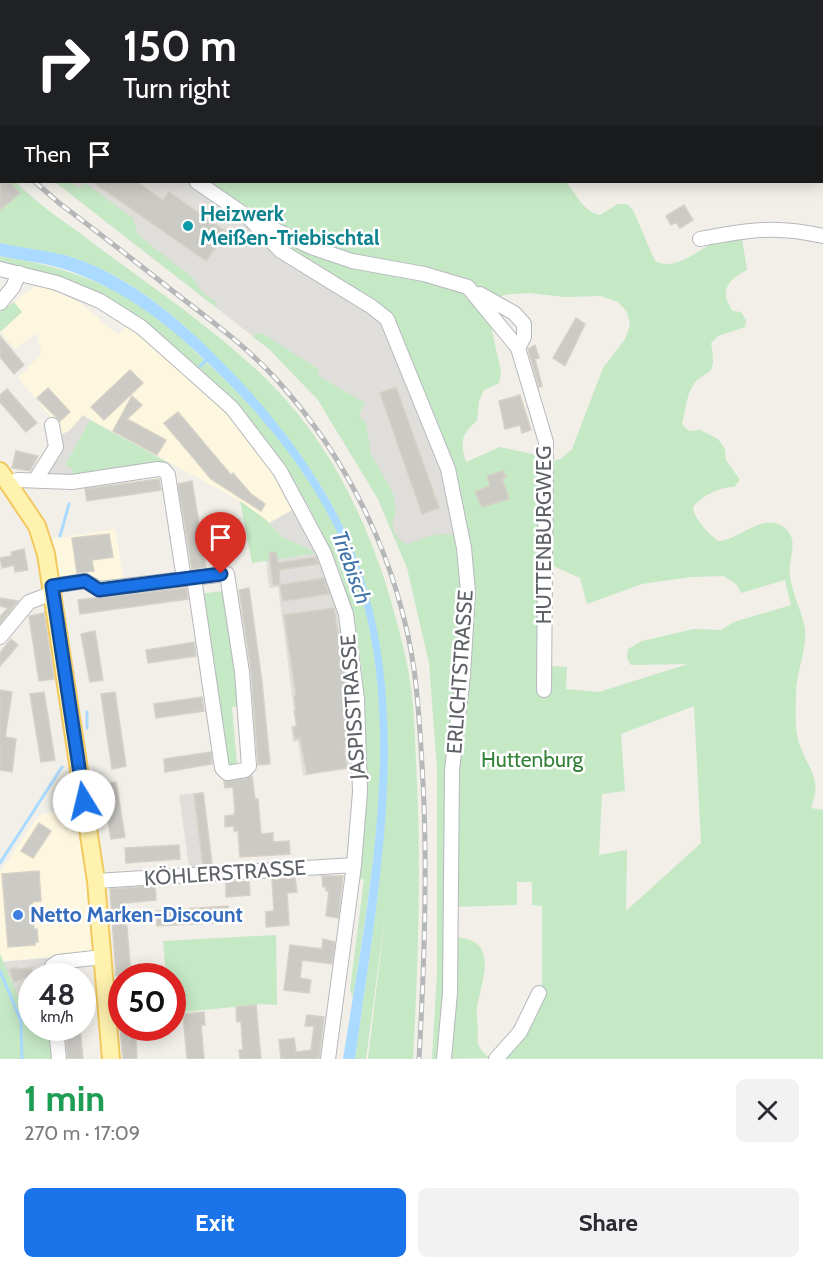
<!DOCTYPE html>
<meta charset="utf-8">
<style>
:root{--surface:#fff;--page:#f2f2f3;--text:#2b2b33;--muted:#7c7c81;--accent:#1a73e8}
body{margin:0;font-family:Cabin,sans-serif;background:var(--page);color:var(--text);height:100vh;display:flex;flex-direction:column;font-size:22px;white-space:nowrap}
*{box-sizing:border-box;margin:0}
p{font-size:20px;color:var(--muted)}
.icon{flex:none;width:33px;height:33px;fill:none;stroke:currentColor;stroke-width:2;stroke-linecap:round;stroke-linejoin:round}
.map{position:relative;height:1059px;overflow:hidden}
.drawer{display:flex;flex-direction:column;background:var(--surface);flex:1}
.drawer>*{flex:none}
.banner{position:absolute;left:0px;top:0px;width:824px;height:183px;box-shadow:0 3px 15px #0003;background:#202124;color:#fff;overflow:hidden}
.speed{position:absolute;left:18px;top:963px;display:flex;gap:12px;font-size:30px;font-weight:700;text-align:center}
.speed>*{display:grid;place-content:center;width:78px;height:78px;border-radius:50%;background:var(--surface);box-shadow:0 3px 15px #0003;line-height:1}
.speed small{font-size:15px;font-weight:400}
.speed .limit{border:9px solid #d22;background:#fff;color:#111}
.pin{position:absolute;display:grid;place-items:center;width:51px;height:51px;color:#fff;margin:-62px -26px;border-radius:50% 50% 50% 0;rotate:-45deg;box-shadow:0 0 6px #0007}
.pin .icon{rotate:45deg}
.me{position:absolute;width:66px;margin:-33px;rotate:351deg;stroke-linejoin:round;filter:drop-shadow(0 0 4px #0008)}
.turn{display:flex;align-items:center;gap:21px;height:126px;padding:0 24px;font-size:27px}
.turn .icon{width:78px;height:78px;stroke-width:2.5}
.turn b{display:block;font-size:42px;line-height:51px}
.then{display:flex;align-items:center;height:57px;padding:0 24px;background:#0003;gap:12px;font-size:22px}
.round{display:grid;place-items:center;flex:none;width:63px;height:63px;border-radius:9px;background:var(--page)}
.headline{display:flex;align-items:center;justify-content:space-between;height:102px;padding:0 24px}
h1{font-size:36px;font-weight:700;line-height:45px;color:#1e9e55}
.primary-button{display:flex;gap:12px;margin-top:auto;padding:12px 24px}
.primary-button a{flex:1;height:69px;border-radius:9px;background:var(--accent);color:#fff;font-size:24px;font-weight:700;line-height:69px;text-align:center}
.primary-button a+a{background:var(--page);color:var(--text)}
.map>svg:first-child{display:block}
</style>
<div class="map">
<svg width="823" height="1059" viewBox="0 0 823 1059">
<rect width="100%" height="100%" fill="#f1efe8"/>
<!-- commercial -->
<path fill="#fef7e0" d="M39,283L80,303L118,335L129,325L186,373L240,429L277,478L296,508L269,523L240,501L83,415L69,431L60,435L54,420L18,378L42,353L36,333L15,349L1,332L22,312L14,302Z
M115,529L124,582L108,584L88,576L60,581L53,539Z
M75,808L85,863L93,954L2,961L0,955V872L37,818L42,814Z"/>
<!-- industrial -->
<path fill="#e0deda" d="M55,182H197L387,319L437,437L463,540L400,551L378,499L318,400L269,349Z
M83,415L90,420L65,465L73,469L71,480L42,476L60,435L69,431Z
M296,508L318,553L339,607L351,694L354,767L303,776L298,741L293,742L291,726L296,725L278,587L269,588L266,561L317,553L282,537L269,523Z
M204,792L213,867H189L179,795Z
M47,958L48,976H32L31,1009L24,1010L2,962Z"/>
<!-- green -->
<path fill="#c5e8c5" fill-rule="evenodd" d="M119,0H369L371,1L123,2Z
M402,0H727L730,1L403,2Z
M10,182H16C36,203 62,220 85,237C148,285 217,329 273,386C347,461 387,567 408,669C415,706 415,745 417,783C421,875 418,967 413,1059H368L387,900L366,1059H355C379,878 424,675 332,505C312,468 284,436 257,404C211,346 146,282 74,258C50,250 25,249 0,243V210L19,193Z
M55,182H70L79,188L85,183L133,218L138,235L193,278L202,292L216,302L217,308Z
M207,182H566C577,194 582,211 600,215L618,204H627L633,210L655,261C684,276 712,229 742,239L747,270C728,280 718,291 733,311L741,312L746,320L745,327L718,336L711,343C719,384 701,366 690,391C686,401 685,413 682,424L689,431L700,430L718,439L725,449L726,460L740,480L734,487C721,486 700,497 693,507C694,519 708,533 718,541C738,541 761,513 782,526C802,539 787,558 790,576C792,594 802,611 805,629C807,650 796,673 796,693C796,710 794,727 799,743C808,770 823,778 811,808L823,810V1059H500L534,1009L542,1003V906L532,905V882H517V905L451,907V937C500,937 483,976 477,1007C476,1015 478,1023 478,1030C478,1037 476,1043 480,1048C482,1052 486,1055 490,1058L432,1059L437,973V768L429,663L407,568L378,499L318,400L269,349L252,336L259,333L265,335L320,370L317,375L365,403L359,415L366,424L371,454L393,493L396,513C388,525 395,540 408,544C425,538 445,528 462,539L461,529L395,333L315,271ZM529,293L565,297L601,296L618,302L627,312L630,325L625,339L603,368L572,449L561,459L548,461L542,456L500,447L466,462C460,442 461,434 477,421L479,401L484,390L499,383L501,371L487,309C496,291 512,295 529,293ZM549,564L580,578L587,604L642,584L691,577L724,576L737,585L741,593L785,580L791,605L734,622L721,630L694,629L642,641L628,649L627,658L631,665L688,664L599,692L566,689L567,667L549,666ZM694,706L701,843L626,911L627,850L599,855L602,794L625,791L621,734Z
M0,256C54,265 106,280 151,313C175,330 195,352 217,372C275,427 326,493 353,569C402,706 375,859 353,998L350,990L364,879L358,880L365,778L362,671L355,624L339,569L308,505L266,441L239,409L162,336L127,310L0,263Z
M14,302L22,312L0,332V312Z
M90,420L169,463L166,466L71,480L73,469L65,465Z
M240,501L265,519L282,537L318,553L252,563Z
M221,578H223L240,706L232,707L237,765L226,768L199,594L223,591Z
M276,935L277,1005L263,1004L173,1013L172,976H166L163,941Z
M0,954L24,1010L31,1009L32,1028H52L54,1059H0Z"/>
<!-- water -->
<path fill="#aadaff" d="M0,243C25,249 50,250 74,258C140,280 200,337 246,387C293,439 335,498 359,565C415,719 376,901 355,1059H343C367,908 408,716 352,568C328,501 287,445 239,394C190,343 140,297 73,272C49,263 24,261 0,256Z"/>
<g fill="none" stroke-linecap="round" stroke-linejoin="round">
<!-- stream -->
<path stroke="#aadaff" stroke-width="3" d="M200,366L208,359
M60,536L69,504
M87,712V728
M0,863L62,767
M0,971L21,1021L22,1059"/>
</g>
<!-- building -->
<path fill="#cccac5" stroke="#d6d1c6" stroke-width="1.5" d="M0,182H9L20,193L0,210Z
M93,182H137L163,200L169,192L226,232L206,261Z
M684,205L693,220L680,228L676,222L671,225L666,216Z
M576,318L585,324L565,366L553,358Z
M0,336L24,365L14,374L0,357Z
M535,345L539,358L535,359L542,386L539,387L528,349Z
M130,370L143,383L104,420L91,407Z
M396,387L439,508L422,514L380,393Z
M48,388L70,412L60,421L37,398Z
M7,389L37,423L26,432L0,402V395Z
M520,395L531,430L522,433L520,425L505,429L499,401Z
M132,396L142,405L127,419L166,440L157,455L113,431Z
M178,412L231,475L233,473L251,494L265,504L261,511L211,479L164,423Z
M16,451L38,456L30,471L12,468Z
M503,471L506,477L502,479L509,499L482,507L475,492L490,486L487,476Z
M159,479L161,490L87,501L85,489Z
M192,481L206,567L192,569L178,484Z
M109,534L113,557L92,560L94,571L77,573L72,538Z
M24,549L28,570L15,572L14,565L2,568L0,558L12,556L11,552Z
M276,552L278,563L316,557L318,564L279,570L280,584L273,585L269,553Z
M324,578L329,594L283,601L280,585Z
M186,588L188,599L80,614L78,600Z
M249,588L262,682L270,764L258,765L251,671L239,590Z
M0,598L18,601L0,623V617L8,608L0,606Z
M334,608L347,694L350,747L344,748L347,768L307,774L300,738L295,739L293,727L297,726L294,711L296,710L294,696L296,695L284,615Z
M44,613L54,679L39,681L29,616Z
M95,631L103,680L90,682L81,634Z
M11,639L18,645L0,666V653Z
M194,642L196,656L148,663L146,650Z
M0,690L12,692L5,737L16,739L12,772L0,770Z
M44,692L55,760L41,762L30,694Z
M115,692L126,766L112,769L101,694Z
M202,697L204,711L156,718L154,704Z
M211,752L212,764L165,772L164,759Z
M252,776L255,799H258L261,834L273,833V842L289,841L290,854L240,857L238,831H234V826L225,827V816L234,815L235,811L233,787L225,788L224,781L246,779Z
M116,782L125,837L111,839L102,785Z
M203,793L212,865H203L194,794Z
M39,823L51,831L33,858L21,851Z
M179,845L180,859L126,863L125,848Z
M39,871L41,901L32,902L34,929H37L38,942H35V945L8,947L2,874Z
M322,876H343L338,918L326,916L329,891H326V887H323Z
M295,878L297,892L287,893L289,925L266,927V912L274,911L272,879Z
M249,881L250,895L226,897V882Z
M155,886L156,900L125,903L131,976H116L110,889Z
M228,906L229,922L157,926L156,911Z
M323,939L335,942L332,964L302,960L300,978L311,980L309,993L284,990L290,945L322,949Z
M16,967L17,969L32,968V975L14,982L9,970Z
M256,1005L261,1059H240L239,1050H243L241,1021L237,1022L236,1007Z
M204,1012L205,1025H201L204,1059H187L183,1014Z
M307,1015L324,1017L319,1059H281L279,1040L294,1038L296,1052L311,1050L314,1026H305Z
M65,1028H80L83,1059H68Z
M120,1028H135L137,1059H123Z"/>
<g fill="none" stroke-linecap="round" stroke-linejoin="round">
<defs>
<path id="minor" d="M120,0L124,2
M0,110L2,112
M822,174H823
M197,182L248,217L281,251L372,307L387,319L448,469L464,548L468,592L463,675L452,770L450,993L444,1059
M253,219L311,247L352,261L424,274L468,287L518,348L546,442L544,690
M700,239C747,230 776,225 823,236
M0,269L57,283L100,301L141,327L158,342L232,408L280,471L324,553L346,614L357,699L360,792L354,865L328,1059
M480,294L514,313L524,324V337L518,348
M0,303L13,287L19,273
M36,479L56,447L52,425
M9,483L18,480L72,482L158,469L164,470L168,475L184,579
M52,586L85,581L99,589L227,574L242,672L249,766L245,770L227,773L222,768L194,578
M0,637L29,602L53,593
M96,881L354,865
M53,976L52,966L58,962L103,957
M56,1028L59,1059
M496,1059L520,1032L539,993"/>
<path id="major" d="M0,471L37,526L46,554L96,881L111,1059"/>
</defs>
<!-- minor casing -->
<use href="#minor" stroke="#b5b8bc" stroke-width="16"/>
<!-- major casing -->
<use href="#major" stroke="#f2c960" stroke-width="20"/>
<!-- minor -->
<use href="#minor" stroke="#fff" stroke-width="14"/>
<!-- major -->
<use href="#major" stroke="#fff2af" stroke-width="16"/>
<defs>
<path id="rail" d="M0,145L2,147
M35,182L59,203C98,232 136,262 174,292C209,319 246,346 277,380C349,460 398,561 414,669C420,714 422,759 424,804C427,889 424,974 419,1059"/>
</defs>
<!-- rail casing -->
<use href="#rail" stroke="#b6b7b8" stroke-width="5"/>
<!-- rail -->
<use href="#rail" stroke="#fff" stroke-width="3" stroke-dasharray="9" stroke-linecap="butt"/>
</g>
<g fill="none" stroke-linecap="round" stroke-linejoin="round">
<defs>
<path id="route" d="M84,801L52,586L85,581L99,590L221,574"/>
</defs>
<!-- route casing -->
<use href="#route" stroke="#114b97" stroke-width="15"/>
<!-- route -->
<use href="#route" stroke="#1a73e8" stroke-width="10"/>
</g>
<!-- markers -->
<circle fill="#0f9aa8" stroke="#fff" stroke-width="2" cx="188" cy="226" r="6"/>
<circle fill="#3f7fe0" stroke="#fff" stroke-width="2" cx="18" cy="915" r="6"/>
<g text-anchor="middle" stroke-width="5" stroke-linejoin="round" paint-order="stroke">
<!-- culture labels -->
<g font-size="21" font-weight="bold" fill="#0d838f" stroke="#fff" text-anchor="start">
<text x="200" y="221">Heizwerk<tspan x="200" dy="24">Meißen-Triebischtal</tspan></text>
</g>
<!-- street labels -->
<g font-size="21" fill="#5f6368" stroke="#fff">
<text transform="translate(544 535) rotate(-90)" y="7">HUTTENBURGWEG</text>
<text transform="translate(460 672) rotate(-86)" y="7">ERLICHTSTRASSE</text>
<text transform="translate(353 707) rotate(-94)" y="7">JASPISSTRASSE</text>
<text transform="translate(225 873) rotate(-4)" y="7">KÖHLERSTRASSE</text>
</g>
<!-- park labels -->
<g font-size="21" fill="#348238" stroke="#fff">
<text x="532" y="767">Huttenburg</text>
</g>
<!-- shop labels -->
<g font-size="21" font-weight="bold" fill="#366cbe" stroke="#fff" text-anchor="start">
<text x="30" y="922">Netto Marken-Discount</text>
</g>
<!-- water labels -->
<g font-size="22" font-style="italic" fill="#4174aa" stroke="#fff">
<text transform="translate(352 567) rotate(70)" y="8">Triebisch</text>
</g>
</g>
</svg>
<div class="speed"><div>48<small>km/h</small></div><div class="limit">50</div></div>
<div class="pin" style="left:221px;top:574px;background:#d93025"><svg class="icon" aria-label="arrive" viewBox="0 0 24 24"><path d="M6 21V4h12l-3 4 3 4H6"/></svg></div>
<svg class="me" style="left:84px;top:801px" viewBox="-20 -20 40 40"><circle r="19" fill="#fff"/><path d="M0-13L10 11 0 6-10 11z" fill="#1a73e8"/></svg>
<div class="banner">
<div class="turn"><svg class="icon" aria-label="right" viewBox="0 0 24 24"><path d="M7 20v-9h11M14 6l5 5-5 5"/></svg><div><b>150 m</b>Turn right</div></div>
<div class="then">Then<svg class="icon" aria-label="arrive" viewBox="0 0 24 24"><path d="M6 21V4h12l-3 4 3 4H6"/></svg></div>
</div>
</div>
<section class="drawer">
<div class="headline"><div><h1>1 min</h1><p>270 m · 17:09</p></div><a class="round"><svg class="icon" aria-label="close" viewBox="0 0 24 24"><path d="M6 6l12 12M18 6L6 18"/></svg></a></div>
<div class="primary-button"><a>Exit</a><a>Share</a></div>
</section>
